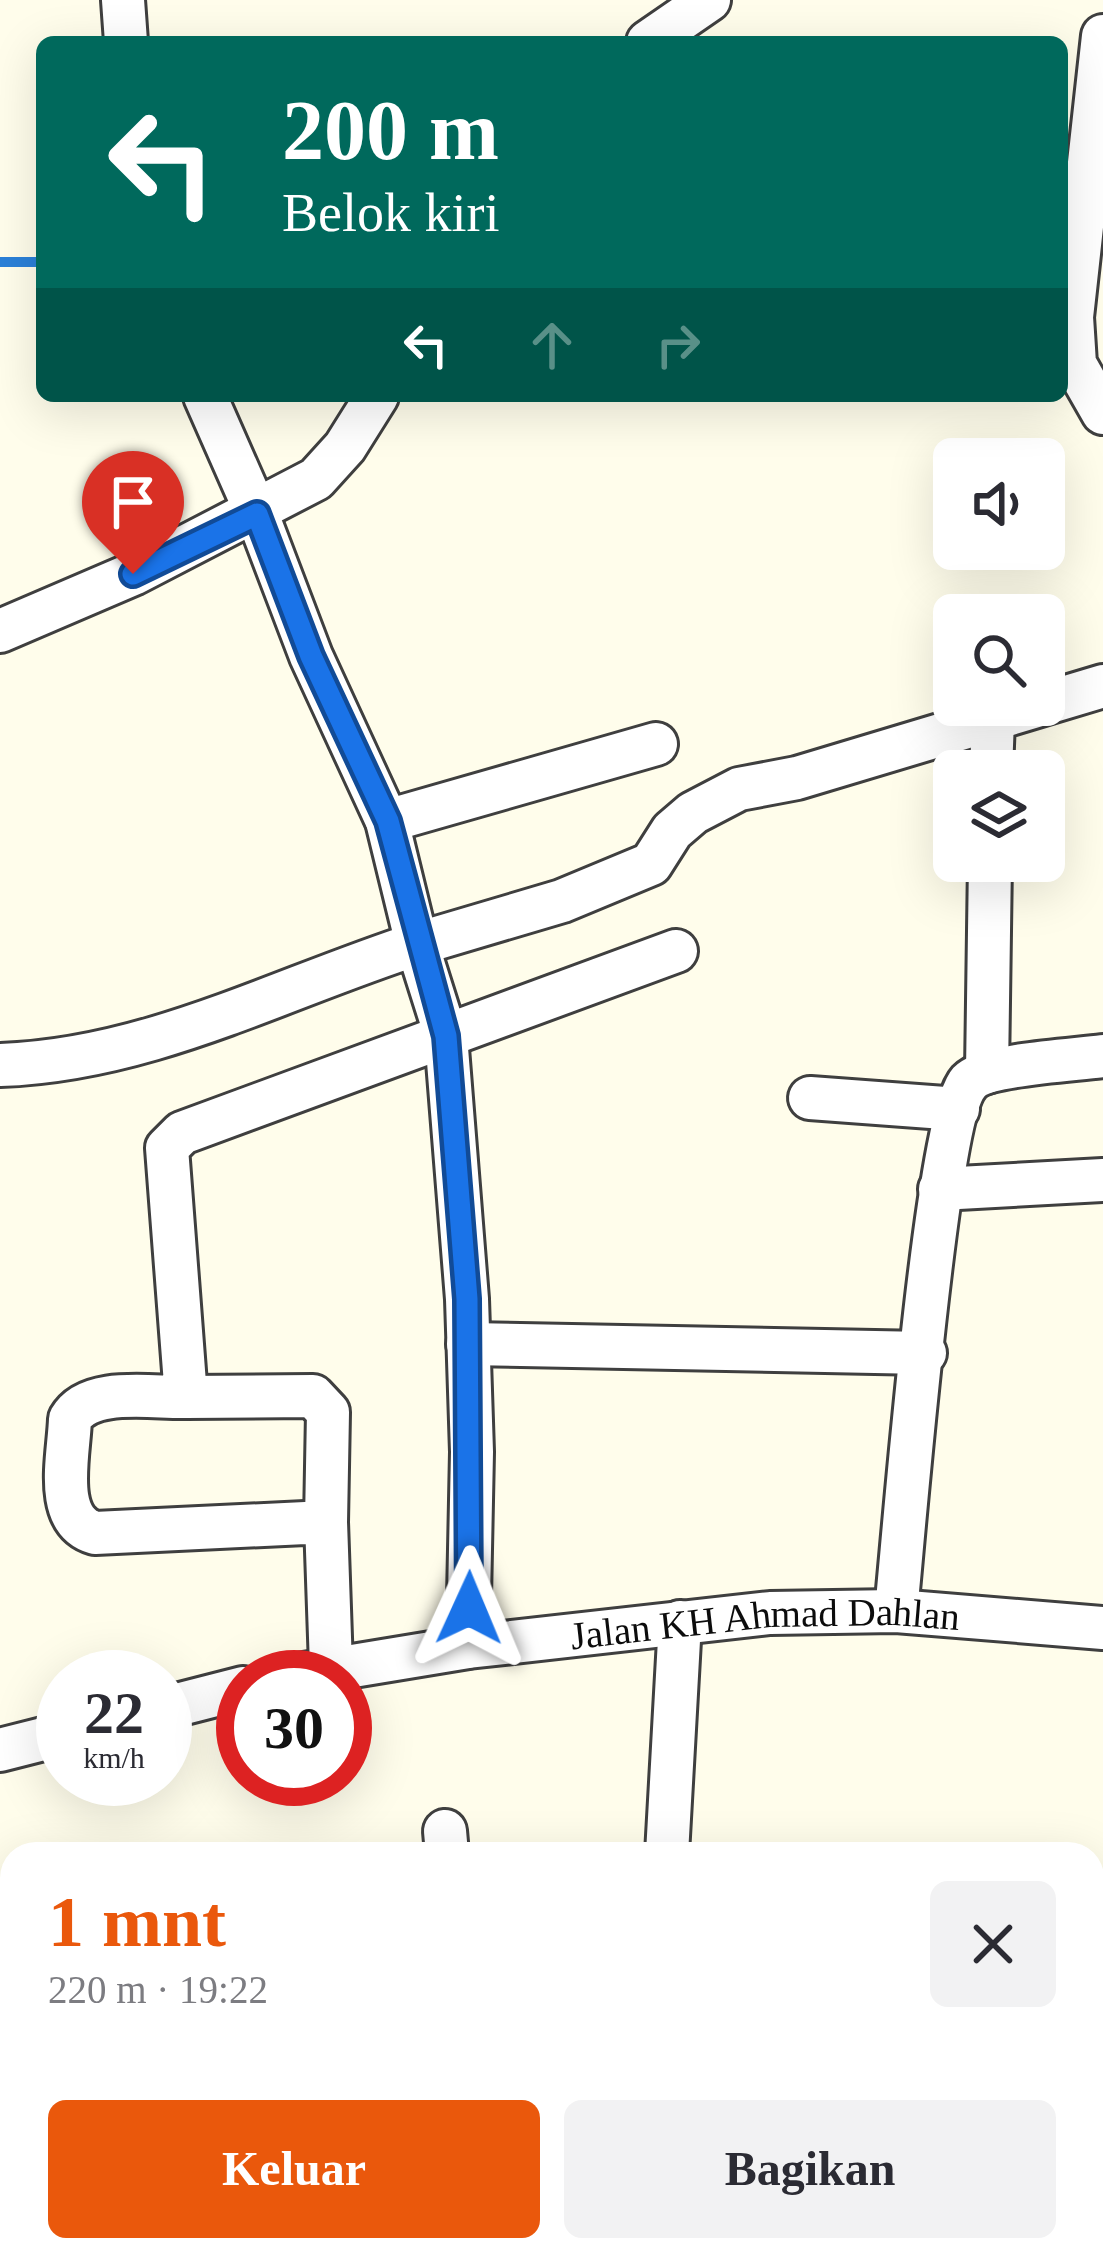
<!DOCTYPE html>
<html lang="id">
<meta charset="utf-8">
<style>
:root{--surface:#fff;--page:#f2f2f3;--text:#2b2b33;--muted:#7c7c81;--accent:#ea580c}
body{margin:0;font-family:"Times New Roman",serif;background:var(--page);color:var(--text);height:100vh;display:flex;flex-direction:column;font-size:45px;white-space:nowrap}
*{box-sizing:border-box;margin:0}
p{font-size:39px;color:var(--muted)}
.icon{flex:none;width:66px;height:66px;fill:none;stroke:currentColor;stroke-width:2;stroke-linecap:round;stroke-linejoin:round}
.map{position:relative;flex:1;overflow:hidden}
.side{position:absolute;left:0px;top:1842px;width:1104px;height:420px;display:flex;flex-direction:column;background:var(--surface);border-radius:36px 36px 0 0;box-shadow:0 12px 48px #0002}
.side>*{flex:none}
.banner{position:absolute;left:36px;top:36px;width:1032px;height:366px;border-radius:18px;box-shadow:0 12px 48px #0002;background:#00695c;color:#fff;overflow:hidden}
.controls{position:absolute;left:933px;top:438px;display:grid;gap:24px}
.controls a{display:grid;place-items:center;width:132px;height:132px;border-radius:18px;background:var(--surface);box-shadow:0 12px 48px #0002;font-size:60px}
.speed{position:absolute;left:36px;top:1650px;display:flex;gap:24px;font-size:60px;font-weight:700;text-align:center}
.speed>*{display:grid;place-content:center;width:156px;height:156px;border-radius:50%;background:var(--surface);box-shadow:0 12px 48px #0002;line-height:1}
.speed small{font-size:30px;font-weight:400}
.speed .limit{border:18px solid #d22;background:#fff;color:#111}
.pin{position:absolute;display:grid;place-items:center;width:102px;height:102px;color:#fff;margin:-123px -51px;border-radius:50% 50% 50% 0;rotate:-45deg;box-shadow:0 0 12px #0007}
.pin .icon{rotate:45deg}
.me{position:absolute;width:132px;margin:-66px;rotate:1deg;stroke-linejoin:round;filter:drop-shadow(0 0 9px #0008)}
.turn{display:flex;align-items:center;gap:42px;height:252px;padding:0 48px;font-size:54px}
.turn .icon{width:156px;height:156px;stroke-width:2.5}
.turn b{display:block;font-size:84px;line-height:102px}
.lanes{display:flex;align-items:center;height:114px;padding:0 48px;background:#0003;justify-content:center;gap:60px;direction:ltr}
.lanes .off{opacity:.35}
.round{display:grid;place-items:center;flex:none;width:126px;height:126px;border-radius:18px;background:var(--page)}
.head{display:flex;align-items:center;justify-content:space-between;height:204px;padding:0 48px}
h1{font-size:72px;font-weight:800;line-height:90px;color:var(--accent)}
.cta{display:flex;gap:24px;margin-top:auto;padding:24px 48px}
.cta a{flex:1;height:138px;border-radius:18px;background:var(--accent);color:#fff;font-size:48px;font-weight:800;line-height:138px;text-align:center}
.cta a+a{background:var(--page);color:var(--text)}
.map>svg:first-child{display:block}
</style>
<div class="map">
<svg width="1103" height="2262" viewBox="0 0 1103 2262">
<rect width="100%" height="100%" fill="#fffdeb"/>
<g fill="none" stroke-linecap="round" stroke-linejoin="round">
<!-- stream -->
<path stroke="#2b80d8" stroke-width="10" d="M0,262H42"/>
<defs>
<g id="street">
<path d="M123,0L126,42"/>
<path d="M1103,36L1072,317L1075,364L1103,413"/>
<path d="M648,42L709,0"/>
<path d="M205,396L257,514L311,656L387,821L417,944L562,901L651,864L672,831L693,813L739,789L797,778L1103,686"/>
<path d="M0,631L133,574L316,479L345,447L377,396"/>
<path d="M991,771L993,720"/>
<path d="M387,821L656,744"/>
<path d="M0,1065C149,1060 278,989 417,944L446,1036L467,1299L472,1452L468,1647"/>
<path d="M987,1072L990,861"/>
<path d="M810,1098L958,1109"/>
<path d="M940,1189L1103,1180"/>
<path d="M468,1344L925,1353"/>
<path d="M186,1397L313,1396L328,1412L326,1522"/>
<path d="M896,1611C904,1534 936,1118 969,1082C985,1064 1076,1060 1103,1056"/>
<path d="M331,1666L326,1522L95,1533C52,1520 69,1455 70,1419C89,1386 152,1398 186,1397L167,1148L182,1133L676,951"/>
<path id="s1" d="M286,1677L468,1647L770,1613L896,1611L1103,1628"/>
<path d="M165,1708L243,1688"/>
<path d="M0,1750L63,1734"/>
<path d="M445,1831L447,1854"/>
<path d="M667,1854L680,1622"/>
<path d="M1092,2001H1103"/>
<path d="M1092,2138L1103,2144"/>
<path d="M0,2155L12,2153"/>
<path d="M530,2250V2254"/>
</g>
</defs>
<!-- street casing -->
<use href="#street" stroke="#3f3f3f" stroke-width="48"/>
<!-- street -->
<use href="#street" stroke="#fff" stroke-width="42"/>
</g>
<g fill="none" stroke-linecap="round" stroke-linejoin="round">
<defs>
<path id="route" d="M133,574L257,514L311,656L388,821L446,1036L467,1299L469,1608"/>
</defs>
<!-- route casing -->
<use href="#route" stroke="#114b97" stroke-width="30"/>
<!-- route -->
<use href="#route" stroke="#1a73e8" stroke-width="21"/>
</g>
<g text-anchor="middle" stroke-width="12" stroke-linejoin="round" paint-order="stroke">
<!-- street labels -->
<g font-size="39" fill="#0c0c0c" stroke="#fff">
<text dy="14" stroke="none"><textPath href="#s1" startOffset="483">Jalan KH Ahmad Dahlan</textPath></text>
</g>
</g>
</svg>
<div class="controls">
<a><svg class="icon" aria-label="sound" viewBox="0 0 24 24"><path d="M4 9h4l5-4v14l-5-4H4zM17 9q2 3 0 6"/></svg></a>
<a><svg class="icon" aria-label="search" viewBox="0 0 24 24"><circle cx="10" cy="10" r="6"/><path d="M15 15l6 6"/></svg></a>
<a><svg class="icon" aria-label="layers" viewBox="0 0 24 24"><path d="M12 4l9 5-9 5-9-5zM3 14l9 5 9-5"/></svg></a>
</div>
<div class="speed"><div>22<small>km/h</small></div><div class="limit">30</div></div>
<div class="pin" style="left:133px;top:574px;background:#d93025"><svg class="icon" aria-label="arrive" viewBox="0 0 24 24"><path d="M6 21V4h12l-3 4 3 4H6"/></svg></div>
<svg class="me" style="left:469px;top:1608px" viewBox="-20 -20 40 40"><path d="M0-17L14 15 0 8-14 15z" fill="#1a73e8" stroke="#fff" stroke-width="4"/></svg>
<div class="banner">
<div class="turn"><svg class="icon" aria-label="left" viewBox="0 0 24 24"><path d="M17 20v-9H6M10 6l-5 5 5 5"/></svg><div><b>200 m</b>Belok kiri</div></div>
<div class="lanes"><svg class="icon" aria-label="left" viewBox="0 0 24 24"><path d="M17 20v-9H6M10 6l-5 5 5 5"/></svg><svg class="icon off" aria-label="ahead" viewBox="0 0 24 24"><path d="M12 20V5M6 11l6-6 6 6"/></svg><svg class="icon off" aria-label="right" viewBox="0 0 24 24"><path d="M7 20v-9h11M14 6l5 5-5 5"/></svg></div>
</div>
<section class="side">
<div class="head"><div><h1>1 mnt</h1><p>220 m · 19:22</p></div><a class="round"><svg class="icon" aria-label="close" viewBox="0 0 24 24"><path d="M6 6l12 12M18 6L6 18"/></svg></a></div>
<div class="cta"><a>Keluar</a><a>Bagikan</a></div>
</section>
</div>
